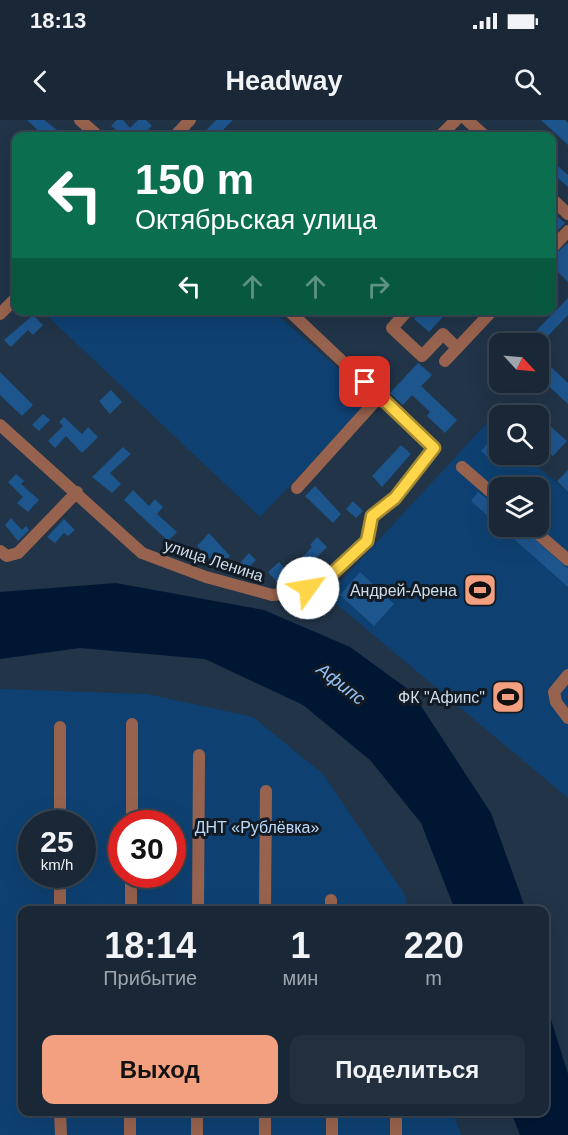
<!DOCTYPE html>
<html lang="ru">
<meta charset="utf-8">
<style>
:root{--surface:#192736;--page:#222f3e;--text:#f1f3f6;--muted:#9fa5ad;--line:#374451;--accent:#f2a07f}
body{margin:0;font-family:Arial,sans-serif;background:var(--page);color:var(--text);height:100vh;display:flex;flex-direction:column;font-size:22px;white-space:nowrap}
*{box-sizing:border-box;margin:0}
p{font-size:20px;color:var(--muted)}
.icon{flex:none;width:33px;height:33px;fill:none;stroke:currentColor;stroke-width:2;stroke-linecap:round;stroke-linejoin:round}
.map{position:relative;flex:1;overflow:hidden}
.side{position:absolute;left:18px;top:786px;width:531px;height:210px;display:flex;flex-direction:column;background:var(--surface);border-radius:12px;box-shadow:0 6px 24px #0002,0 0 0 2px var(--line)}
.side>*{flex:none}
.top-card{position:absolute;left:12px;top:12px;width:544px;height:183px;border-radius:12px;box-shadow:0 6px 24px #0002,0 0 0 2px var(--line);background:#0b6e4f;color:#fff;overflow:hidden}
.needle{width:39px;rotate:116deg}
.controls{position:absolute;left:489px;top:213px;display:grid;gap:12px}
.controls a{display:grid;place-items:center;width:60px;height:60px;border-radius:12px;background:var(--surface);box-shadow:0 6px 24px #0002,0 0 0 2px var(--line);font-size:30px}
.speed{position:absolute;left:18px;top:690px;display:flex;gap:12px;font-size:30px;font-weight:700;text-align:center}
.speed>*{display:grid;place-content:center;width:78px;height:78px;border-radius:50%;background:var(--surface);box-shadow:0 6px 24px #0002,0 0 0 2px var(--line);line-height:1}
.speed small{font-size:15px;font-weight:400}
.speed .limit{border:9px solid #d22;background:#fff;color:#111}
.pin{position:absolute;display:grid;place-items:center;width:51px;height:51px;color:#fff;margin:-26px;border-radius:12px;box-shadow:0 3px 9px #0006}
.me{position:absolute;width:66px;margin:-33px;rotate:58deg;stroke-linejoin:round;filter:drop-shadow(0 0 4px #0008)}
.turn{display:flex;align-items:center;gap:21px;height:126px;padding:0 24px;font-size:27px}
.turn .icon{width:78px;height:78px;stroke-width:2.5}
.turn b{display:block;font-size:42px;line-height:51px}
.lanes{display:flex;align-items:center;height:57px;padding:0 24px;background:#0003;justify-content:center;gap:30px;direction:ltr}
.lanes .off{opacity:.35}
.eta{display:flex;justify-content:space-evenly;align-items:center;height:102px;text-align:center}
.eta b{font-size:36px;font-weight:700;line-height:42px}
.primary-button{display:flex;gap:12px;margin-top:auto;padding:12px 24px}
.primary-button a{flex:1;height:69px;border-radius:12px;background:var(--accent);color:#111;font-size:24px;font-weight:700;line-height:69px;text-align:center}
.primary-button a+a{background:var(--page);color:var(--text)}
.status{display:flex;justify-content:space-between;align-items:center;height:42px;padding:0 30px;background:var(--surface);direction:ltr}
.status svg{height:16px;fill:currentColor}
header{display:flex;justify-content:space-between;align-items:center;height:78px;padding:0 24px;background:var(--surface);font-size:27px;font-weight:700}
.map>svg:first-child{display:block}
</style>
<div class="status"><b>18:13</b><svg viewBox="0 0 49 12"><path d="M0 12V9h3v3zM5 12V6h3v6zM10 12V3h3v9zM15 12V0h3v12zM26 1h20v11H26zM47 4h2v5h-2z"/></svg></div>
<header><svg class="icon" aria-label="back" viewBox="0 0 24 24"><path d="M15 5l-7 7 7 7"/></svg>Headway<svg class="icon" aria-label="search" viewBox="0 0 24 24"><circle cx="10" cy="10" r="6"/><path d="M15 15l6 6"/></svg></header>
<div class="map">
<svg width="568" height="1015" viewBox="0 0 568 1015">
<rect width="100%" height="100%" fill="#213448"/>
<!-- green -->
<path fill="#0e4172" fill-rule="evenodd" d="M42,191H273L372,279L260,397Z
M486,304L499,315L500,334L523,335L568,372V678L327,476ZM500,368H538V406H500Z
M0,569L147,574L253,597L323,654L405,775L408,790H22V992H453L461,1015H0ZM32,704H82V754H32ZM122,704H172V754H122Z"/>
<!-- water -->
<path fill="#001734" d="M116,463L264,490L350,527L412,572L491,693L526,790H455L421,703L370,640L303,585L205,539L80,528L0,539V472Z
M545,880L568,954V1015H520L511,992H544Z"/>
<!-- building -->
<path fill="#1d558d" d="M27,0H44L65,16H44Z
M117,0H123L130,8L138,0H146L152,6L141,16H125L111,6Z
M216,0H233L217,16H201Z
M541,0H565L568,3V25Z
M552,41L568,55V67L552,53Z
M552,92L565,103L552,116Z
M568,123V162L552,146V136Z
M568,178V195L544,220L535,212Z
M422,190H449L429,212L414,199Z
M33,195L43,205L33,215L28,210L11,227L4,220Z
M538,235L568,263V284L538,256Z
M418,243L432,255L421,266L457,300L445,313L427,296L430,292L412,275L403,285L390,273Z
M0,252L33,285L22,296L0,275Z
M111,270L122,282L110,294L99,281Z
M43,294L50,300L39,311L32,305Z
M538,295L567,321L553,336L538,324Z
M64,297L82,314L88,307L98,317L82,333L66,316L55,328L48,321L63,306L59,302Z
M490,321L500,330V336L494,343L481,331Z
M401,325L411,334L382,367L372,356Z
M123,327L131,334L110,353L121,364L112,373L92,357Z
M568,350V372L557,361Z
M16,354L24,361L21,364L39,380L28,392L17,383L23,377L8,362Z
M315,366L341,394L333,403L305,376Z
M133,370L149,386L155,379L163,387L157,394L177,412L168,421L124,380Z
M478,372L500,389V406H520L568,449V467L471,381Z
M353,381L363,391L356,398L346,389Z
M11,398L22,410L26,406L29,410L18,421L5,405Z
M64,399L75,410L68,416L64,413L55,423L47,417Z
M209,413L230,436L219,448L197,426Z
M317,417L327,427L303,452L295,445L312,427L310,425Z
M249,433L256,440L246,450L239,444Z
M279,442L289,453L278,463L268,452Z
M360,452L394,484L374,506L340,475Z"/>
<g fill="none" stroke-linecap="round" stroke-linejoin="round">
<!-- minor -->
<path stroke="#98634e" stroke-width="12" d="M80,0L98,16
M467,0L485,16
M175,16L190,0
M440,16L456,0
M552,79L568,94
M552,128L568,111
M408,190L392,208L422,236L443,214L457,228
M0,194L16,178
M445,241L493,190
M0,305L142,433L206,457L272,475L294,473L323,462L367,421L372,396L395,378L434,328L288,190
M462,347L500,380
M297,368L380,276
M529,406L568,440
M0,431L7,436L18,433L77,372
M568,555L554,572L556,582L568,598
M60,607V704
M132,704V604
M60,754V790
M331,780V790
M131,790V754
M198,790L199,635
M265,790L266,671
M60,992L61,1015
M332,992V1015
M396,992V1015
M130,1015V992
M197,1015V992
M265,1015V992"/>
</g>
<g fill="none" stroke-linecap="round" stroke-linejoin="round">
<defs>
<path id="route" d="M308,468L323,462L367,421L372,396L395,378L434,328L365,262"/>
</defs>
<!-- route casing -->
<use href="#route" stroke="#a68a30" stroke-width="15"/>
<!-- route -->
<use href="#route" stroke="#ffd54a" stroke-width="10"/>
</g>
<!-- icons -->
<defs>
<symbol id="stadium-square" viewBox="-11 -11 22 22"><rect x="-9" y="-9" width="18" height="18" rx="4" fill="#f2a07f" stroke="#121b24"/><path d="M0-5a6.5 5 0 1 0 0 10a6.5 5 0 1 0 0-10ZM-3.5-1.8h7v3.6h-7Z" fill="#111"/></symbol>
</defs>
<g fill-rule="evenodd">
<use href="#stadium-square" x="461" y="451" width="38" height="38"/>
<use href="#stadium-square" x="489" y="558" width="38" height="38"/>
</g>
<g text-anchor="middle" stroke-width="6" stroke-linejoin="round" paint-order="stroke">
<!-- street labels -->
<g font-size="16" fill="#d1dce9" stroke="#121b24">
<text transform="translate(214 440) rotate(18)" y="6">улица Ленина</text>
</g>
<!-- poi labels -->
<g font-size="16" fill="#d1dce9" stroke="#121b24" text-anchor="end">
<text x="457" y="476">Андрей-Арена</text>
<text x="485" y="583">ФК "Афипс"</text>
</g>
<!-- park labels -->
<g font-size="16" fill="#bddafb" stroke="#121b24">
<text x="257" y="713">ДНТ «Рублёвка»</text>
</g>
<!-- water labels -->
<g font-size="18" font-style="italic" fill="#97c2f3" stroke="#121b24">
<text transform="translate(341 564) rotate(38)" y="6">Афипс</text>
</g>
</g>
</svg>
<div class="controls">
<a><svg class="needle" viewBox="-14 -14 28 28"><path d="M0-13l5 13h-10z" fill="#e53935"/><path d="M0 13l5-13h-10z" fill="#9fa5ad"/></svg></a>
<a><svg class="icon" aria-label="search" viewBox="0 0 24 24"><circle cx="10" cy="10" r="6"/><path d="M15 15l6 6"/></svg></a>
<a><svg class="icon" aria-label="layers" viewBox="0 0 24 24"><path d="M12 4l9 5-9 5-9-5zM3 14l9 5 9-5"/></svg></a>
</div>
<div class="speed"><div>25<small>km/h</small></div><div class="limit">30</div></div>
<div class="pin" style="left:365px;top:262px;background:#d93025"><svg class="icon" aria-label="arrive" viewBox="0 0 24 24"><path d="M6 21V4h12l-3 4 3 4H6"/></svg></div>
<svg class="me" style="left:308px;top:468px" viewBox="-20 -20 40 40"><circle r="19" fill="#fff"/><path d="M0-13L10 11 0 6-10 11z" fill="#ffd54a"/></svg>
<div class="top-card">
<div class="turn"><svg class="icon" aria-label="left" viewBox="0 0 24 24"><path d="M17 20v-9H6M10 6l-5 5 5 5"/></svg><div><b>150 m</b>Октябрьская улица</div></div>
<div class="lanes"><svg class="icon" aria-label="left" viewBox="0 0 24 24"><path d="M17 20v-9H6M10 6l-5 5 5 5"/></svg><svg class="icon off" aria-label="ahead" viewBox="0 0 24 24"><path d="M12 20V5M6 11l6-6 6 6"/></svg><svg class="icon off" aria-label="ahead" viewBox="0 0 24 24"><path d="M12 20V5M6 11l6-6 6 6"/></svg><svg class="icon off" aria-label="right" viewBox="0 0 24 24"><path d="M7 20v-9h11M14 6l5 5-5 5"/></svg></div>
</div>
<section class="side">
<div class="eta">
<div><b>18:14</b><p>Прибытие</p></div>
<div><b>1</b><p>мин</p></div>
<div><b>220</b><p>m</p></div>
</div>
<div class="primary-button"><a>Выход</a><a>Поделиться</a></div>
</section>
</div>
